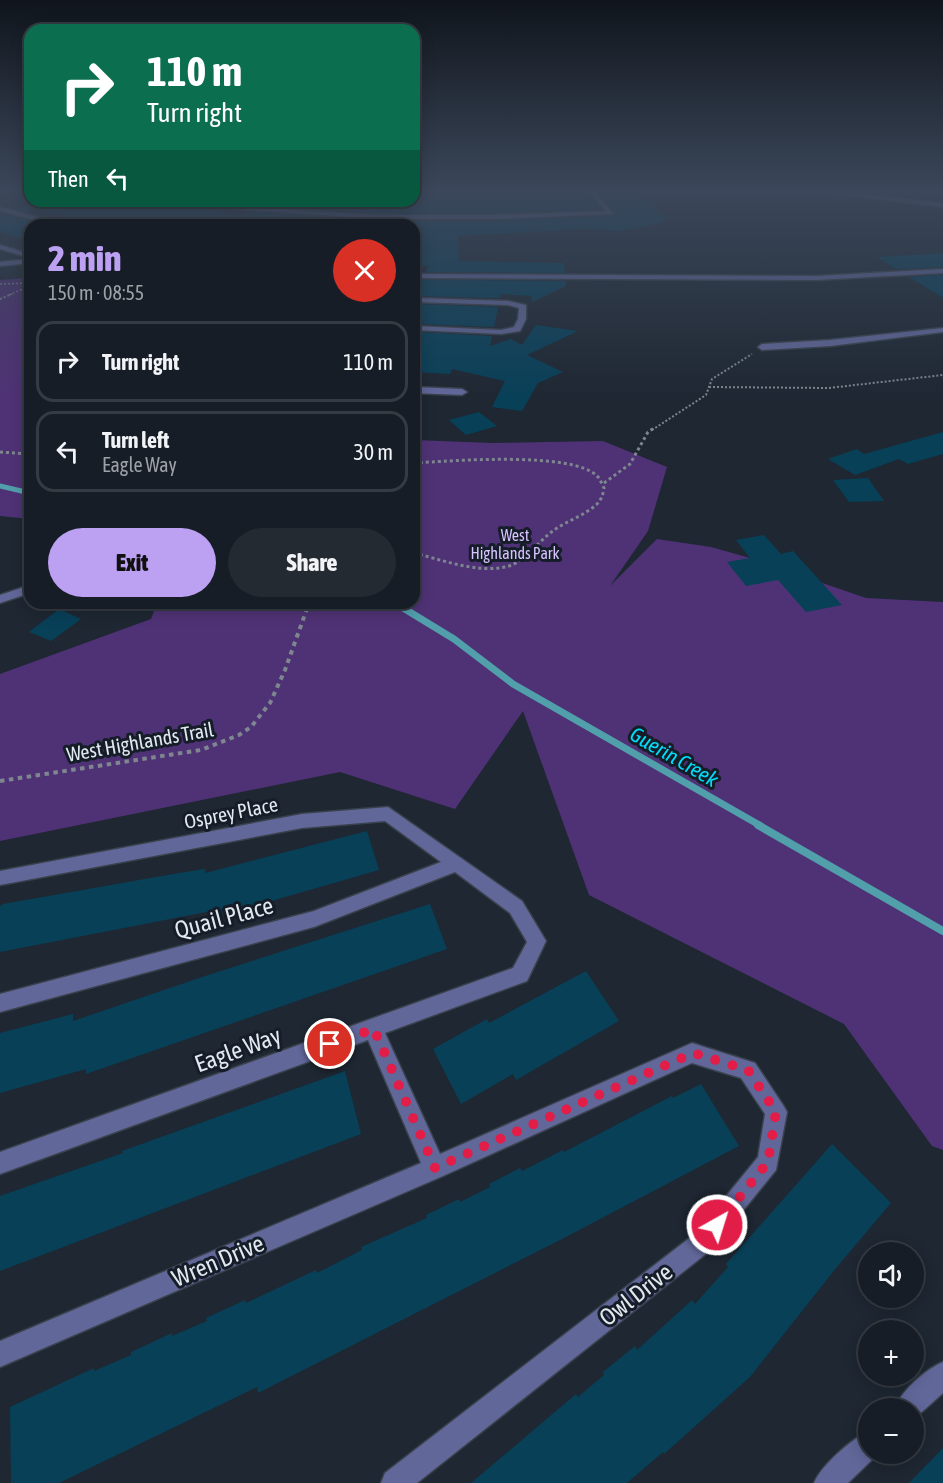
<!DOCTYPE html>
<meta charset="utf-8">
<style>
:root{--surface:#161d26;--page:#232a32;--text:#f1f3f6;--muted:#9ea2a7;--line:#353b43;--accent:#bca0f2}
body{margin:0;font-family:"Asap Condensed",sans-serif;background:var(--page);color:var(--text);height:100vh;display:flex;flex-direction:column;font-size:22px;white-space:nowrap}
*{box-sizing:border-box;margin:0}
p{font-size:20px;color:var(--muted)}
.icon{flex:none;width:33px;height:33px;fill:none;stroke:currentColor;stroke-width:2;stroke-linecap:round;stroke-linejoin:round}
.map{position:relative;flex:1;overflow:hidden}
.drawer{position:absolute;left:24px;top:219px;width:396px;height:390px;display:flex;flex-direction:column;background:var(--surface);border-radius:18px;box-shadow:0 3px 15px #0003,0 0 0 2px var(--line)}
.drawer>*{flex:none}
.top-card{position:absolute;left:24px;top:24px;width:396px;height:183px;border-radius:18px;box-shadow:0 3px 15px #0003,0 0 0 2px var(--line);background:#0b6e4f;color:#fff;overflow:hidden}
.tools{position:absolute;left:858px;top:1242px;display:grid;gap:12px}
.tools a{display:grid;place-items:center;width:66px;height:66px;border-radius:50%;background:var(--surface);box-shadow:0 3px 15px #0003,0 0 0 2px var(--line);font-size:30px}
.pin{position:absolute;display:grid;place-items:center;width:51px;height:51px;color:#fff;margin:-26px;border:3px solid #fff;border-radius:50%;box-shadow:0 2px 6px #0007}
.me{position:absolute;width:66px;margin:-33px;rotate:39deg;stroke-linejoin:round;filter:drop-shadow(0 0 4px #0008)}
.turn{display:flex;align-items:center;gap:21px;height:126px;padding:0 24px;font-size:27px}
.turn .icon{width:78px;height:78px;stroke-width:2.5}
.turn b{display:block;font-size:42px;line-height:51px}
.then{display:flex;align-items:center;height:57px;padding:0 24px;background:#0003;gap:12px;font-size:22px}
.round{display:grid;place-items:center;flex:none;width:63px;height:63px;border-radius:32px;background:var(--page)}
.overview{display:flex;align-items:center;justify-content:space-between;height:102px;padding:0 24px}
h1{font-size:36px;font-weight:800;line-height:45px;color:var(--accent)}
.action{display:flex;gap:12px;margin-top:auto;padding:12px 24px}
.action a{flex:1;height:69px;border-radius:36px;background:var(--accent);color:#111;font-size:24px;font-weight:800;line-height:69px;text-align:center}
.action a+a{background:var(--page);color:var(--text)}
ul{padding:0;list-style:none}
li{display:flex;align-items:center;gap:18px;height:81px;margin:0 12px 9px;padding:0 12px;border:3px solid var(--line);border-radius:18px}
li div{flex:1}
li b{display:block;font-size:22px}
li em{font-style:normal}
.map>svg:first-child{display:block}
</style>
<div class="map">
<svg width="943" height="1483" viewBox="0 0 943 1483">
<rect width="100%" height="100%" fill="#1e2732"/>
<!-- green -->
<path fill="#4f3275" d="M30,278V519L0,516V280Z
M414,440L493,443L603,441L667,467L648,531L610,586L657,539L711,547L750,558L866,598L943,602V1150L932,1146L844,1024L589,895L523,711L455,809L340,772L0,841V674L151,619L157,603H414Z"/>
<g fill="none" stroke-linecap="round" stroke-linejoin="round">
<!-- stream-far2 -->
<path stroke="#529fac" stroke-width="5" d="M0,486L30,493"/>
<!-- stream-far1 -->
<path stroke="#529fac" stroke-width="7" d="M395,603L454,639L513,684L761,826"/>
<!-- stream -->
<path stroke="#529fac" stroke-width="8" d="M758,825L943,931"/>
</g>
<!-- building -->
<path fill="#084058" d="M414,190H572L573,193H587L601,209L494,213H378L260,205L266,201L414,202Z
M635,190L666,219L653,225L622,231L585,229L458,236L459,261L564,263L565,273L426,272L429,266L414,265V225H94L30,207V213L16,209L28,205V201H173L241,217L249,212L378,221H494L613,216L615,213L599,192Z
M0,214L30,221V241L0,232Z
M943,253V267L896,269L877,257Z
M943,275V298L909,277Z
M422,280L566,281V286L532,302L531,296L501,294L500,298L415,296Z
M414,304L498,307L494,327L422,324L423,321L414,320Z
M536,325L578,331L527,355L563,372L538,383L522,411L492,407L505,381L452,369L450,374L414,372V342L418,332L492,336L490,346L511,339L522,345Z
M479,412L497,426L466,435L449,420Z
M943,432V454L908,464L899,459L855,475L828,459L857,449L864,454Z
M868,478L884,501L849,502L833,480Z
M764,535L781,554L793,551L842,605L806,612L778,580L746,586L727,562L750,558L736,540Z
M59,609L81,619L51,641L29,632Z
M367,831L379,870L223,915L222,909L0,952V906L3,904L179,873L205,869V873Z
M430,904L447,949L86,1074V1069L0,1093V1033L73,1014V1021L205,976Z
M586,971L619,1021L516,1080L513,1074L461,1104L433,1049L487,1019L489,1023Z
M345,1071L361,1134L0,1271V1196L123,1153L122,1151Z
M701,1084L739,1146L564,1238L258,1393L257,1387L59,1483H11L10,1407L94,1368V1371L131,1355V1352L172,1333V1336L207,1321L206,1318L245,1300L246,1303L316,1270L317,1273L362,1250L361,1247L427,1218L426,1215L459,1199L460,1202L490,1187L489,1184L520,1168L522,1171L563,1150L564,1152L672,1096L673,1098Z
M832,1144L891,1203L836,1268L750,1377L664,1454L663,1452L627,1483H471L576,1394L578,1397L604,1375L603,1372L635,1346L637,1350L692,1300L695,1304L728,1267L726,1264Z
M943,1448V1483H909Z"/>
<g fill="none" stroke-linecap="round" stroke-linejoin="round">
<defs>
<path id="minor" d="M588,190H594L613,214L494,219H378L251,210L199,201L301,211L378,215H494L606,211Z
M803,190H821L943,203V207Z
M0,207L64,224L65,225H54L0,211Z
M0,245L30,254V258L0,249Z
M30,259V263L0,266V262Z
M943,269V273L816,280L414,278V274L816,276Z
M414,298L508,301L526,305V319L520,331L501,334L414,330V326L501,330L514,327L518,319L519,308L508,305L414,302Z
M943,328V332L830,346L762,350L758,347L762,344L830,340Z
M414,387L462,389L467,392L462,395L414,393Z
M30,585V593L0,603V595Z
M388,807L522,901L546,941L527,981L385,1033L440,1154L692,1043L755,1063L783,1105L787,1112L776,1170L712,1249L417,1483H381L385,1473L696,1233L758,1157L765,1114L741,1078L692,1063L443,1176L0,1367V1341L421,1163L368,1040L0,1174V1152L513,968L527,942L510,913L455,872L314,927L0,1012V994L314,911L441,862L385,821L302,828L0,885V871L302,814Z
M943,1362V1393L914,1419V1408H895C901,1391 926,1369 943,1362Z
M868,1432V1454H878L848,1483H814C821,1466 851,1439 868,1432Z"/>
</defs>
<!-- minor casing -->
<use href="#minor" stroke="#39424c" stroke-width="3"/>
<!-- path-far3 -->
<path stroke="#7e868f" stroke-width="1.5" stroke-dasharray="2 2" stroke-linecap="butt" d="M0,284L30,283
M9,295L30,286"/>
<!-- path-far2 -->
<path stroke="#7e868f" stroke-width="2" stroke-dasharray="2 2" stroke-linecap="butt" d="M0,299L12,294
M709,387L829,388L943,375
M652,430L706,395L712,379L752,354"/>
<!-- path-far1 -->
<path stroke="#7e868f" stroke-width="3" stroke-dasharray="3 3" stroke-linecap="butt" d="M0,452L30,454
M414,463C450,461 573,451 597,476C600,478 602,485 604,488C603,495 601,500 597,504C584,516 566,521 553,531C537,542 525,563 505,567C475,573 443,560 414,553
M604,483L630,464L648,432L654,428"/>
<!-- path -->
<path stroke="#7e868f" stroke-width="4" stroke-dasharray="4.5 4.5" stroke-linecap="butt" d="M0,781L201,750L239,735L251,727L270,703L285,670L309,603"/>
<!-- minor -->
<use href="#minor" fill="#616799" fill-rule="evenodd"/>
</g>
<!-- sky -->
<linearGradient id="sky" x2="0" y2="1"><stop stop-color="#10151c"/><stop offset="0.48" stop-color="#3b475a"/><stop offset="1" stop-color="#3b475a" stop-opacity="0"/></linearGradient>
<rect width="943" height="397" fill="url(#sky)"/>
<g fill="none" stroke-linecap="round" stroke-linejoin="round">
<!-- route -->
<path stroke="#e11d48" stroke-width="10" stroke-dasharray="0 18" d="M330,1044L374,1029L435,1168L693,1053L748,1070L776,1112L768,1162L717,1225"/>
</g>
<g text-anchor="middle" stroke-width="6" stroke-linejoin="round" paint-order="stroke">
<!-- far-park labels -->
<g font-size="16" fill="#d8c2ff" stroke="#151d28">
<text x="515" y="541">West<tspan x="515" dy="18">Highlands Park</tspan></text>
</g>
<!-- street labels -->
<g font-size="20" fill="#e2e8ef" stroke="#151d28">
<text transform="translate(140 742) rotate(-10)" y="7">West Highlands Trail</text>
<text transform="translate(231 813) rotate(-11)" y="7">Osprey Place</text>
</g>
<!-- water labels -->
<g font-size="21" font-style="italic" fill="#00dffa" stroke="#151d28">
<text transform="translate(674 757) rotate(30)" y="7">Guerin Creek</text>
</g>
<!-- near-street labels -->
<g font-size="24" fill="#e2e8ef" stroke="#151d28">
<text transform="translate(224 918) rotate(-15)" y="8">Quail Place</text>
<text transform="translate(238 1050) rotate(-20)" y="8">Eagle Way</text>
<text transform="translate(218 1261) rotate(-23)" y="8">Wren Drive</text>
<text transform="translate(636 1295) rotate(-38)" y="8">Owl Drive</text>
</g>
</g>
</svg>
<div class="tools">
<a><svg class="icon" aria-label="sound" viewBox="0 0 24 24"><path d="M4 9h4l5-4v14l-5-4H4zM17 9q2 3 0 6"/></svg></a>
<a>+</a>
<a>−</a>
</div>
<div class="pin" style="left:330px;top:1044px;background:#d93025"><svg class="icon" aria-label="arrive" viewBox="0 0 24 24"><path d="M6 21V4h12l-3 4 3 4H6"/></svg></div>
<svg class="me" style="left:717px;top:1225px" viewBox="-20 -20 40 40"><circle r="17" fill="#e11d48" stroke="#fff" stroke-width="3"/><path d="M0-11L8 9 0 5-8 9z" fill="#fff"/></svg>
<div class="top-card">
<div class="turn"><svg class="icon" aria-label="right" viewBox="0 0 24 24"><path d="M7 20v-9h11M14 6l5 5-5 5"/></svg><div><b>110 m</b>Turn right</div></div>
<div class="then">Then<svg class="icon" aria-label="left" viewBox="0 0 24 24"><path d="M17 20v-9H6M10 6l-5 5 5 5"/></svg></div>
</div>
<section class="drawer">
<div class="overview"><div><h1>2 min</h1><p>150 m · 08:55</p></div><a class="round" style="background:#d93025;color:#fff"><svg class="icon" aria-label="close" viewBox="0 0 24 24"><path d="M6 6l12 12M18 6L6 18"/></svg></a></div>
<ul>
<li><svg class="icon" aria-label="right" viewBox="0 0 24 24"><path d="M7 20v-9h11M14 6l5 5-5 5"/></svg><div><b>Turn right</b></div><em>110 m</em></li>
<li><svg class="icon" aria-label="left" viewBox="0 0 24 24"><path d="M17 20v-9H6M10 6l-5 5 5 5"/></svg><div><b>Turn left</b><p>Eagle Way</p></div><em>30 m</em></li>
</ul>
<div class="action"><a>Exit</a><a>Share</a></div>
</section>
</div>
